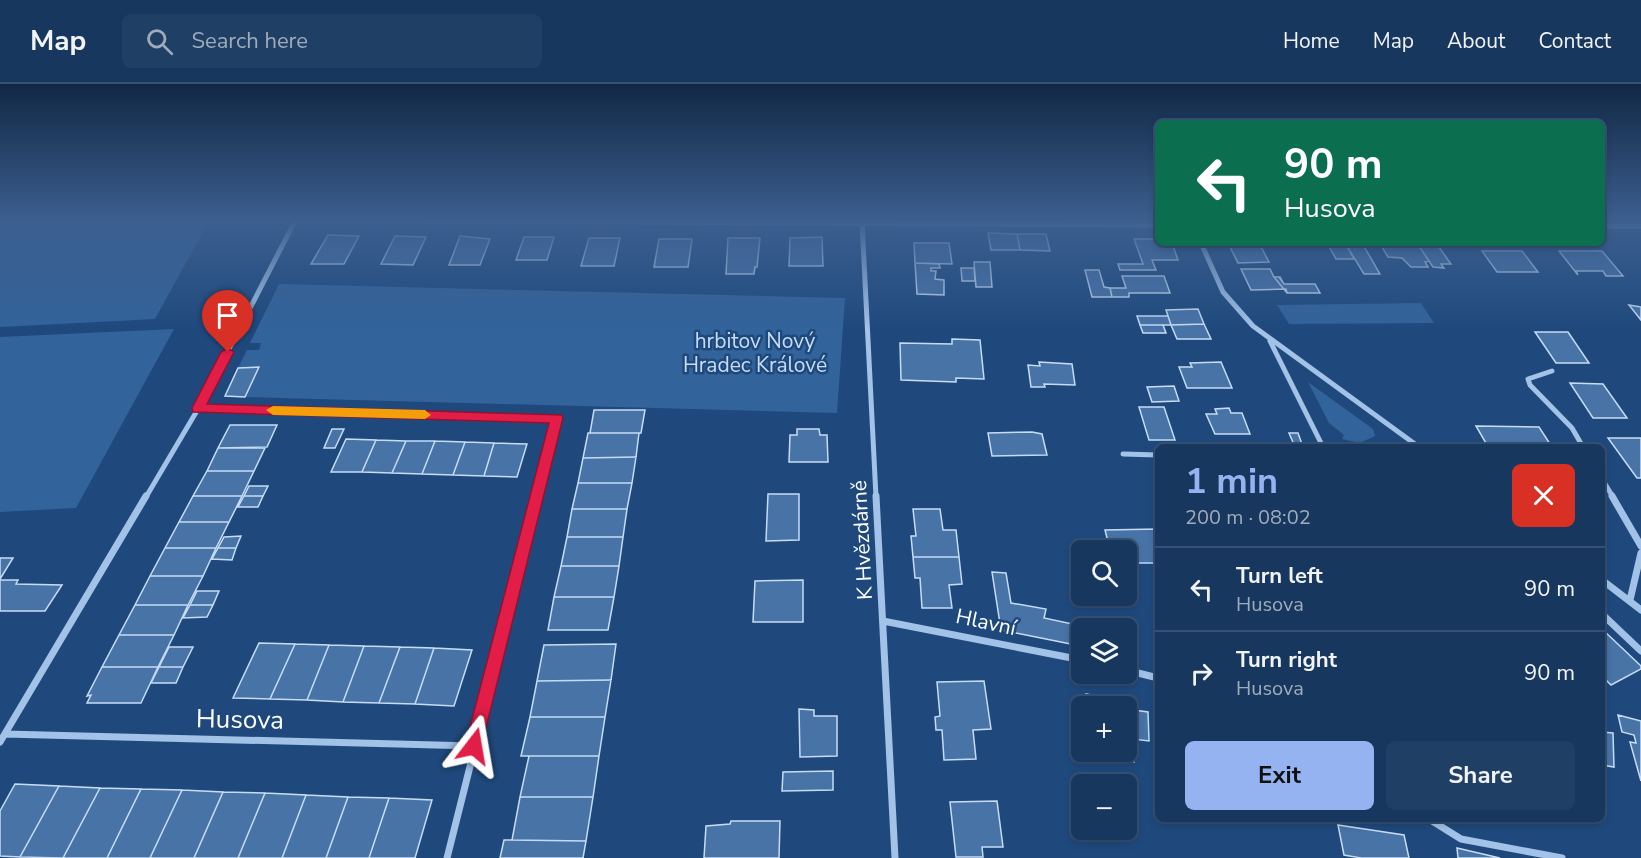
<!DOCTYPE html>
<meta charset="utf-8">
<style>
:root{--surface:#17375e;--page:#203f64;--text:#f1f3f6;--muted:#9eacbc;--line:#365173;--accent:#95b2f1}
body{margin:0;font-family:"Nunito Sans",sans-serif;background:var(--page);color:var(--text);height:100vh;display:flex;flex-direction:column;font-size:22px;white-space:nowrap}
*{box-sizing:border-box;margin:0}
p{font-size:20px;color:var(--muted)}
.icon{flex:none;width:33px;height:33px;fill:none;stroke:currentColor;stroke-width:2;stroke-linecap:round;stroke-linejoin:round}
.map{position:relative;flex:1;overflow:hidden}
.sheet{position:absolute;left:1155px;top:360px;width:450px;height:378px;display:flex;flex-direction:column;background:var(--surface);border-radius:9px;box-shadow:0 3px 9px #0003,0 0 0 2px var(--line)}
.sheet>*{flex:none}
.top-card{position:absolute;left:1155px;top:36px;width:450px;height:126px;border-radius:9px;box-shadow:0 3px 9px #0003,0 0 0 2px var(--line);background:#0b6e4f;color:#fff;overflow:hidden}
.fabs{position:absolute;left:1071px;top:456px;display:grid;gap:12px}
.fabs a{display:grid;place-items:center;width:66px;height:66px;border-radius:9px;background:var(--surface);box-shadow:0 3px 9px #0003,0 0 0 2px var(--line);font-size:30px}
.pin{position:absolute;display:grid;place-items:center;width:51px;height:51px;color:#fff;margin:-62px -26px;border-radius:50% 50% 50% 0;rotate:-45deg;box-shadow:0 0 6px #0007}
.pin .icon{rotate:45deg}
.me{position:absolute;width:66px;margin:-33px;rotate:14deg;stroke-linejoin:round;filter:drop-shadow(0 0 4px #0008)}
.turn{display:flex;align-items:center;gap:21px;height:126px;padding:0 30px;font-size:27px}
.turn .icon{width:78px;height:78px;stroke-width:2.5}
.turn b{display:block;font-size:42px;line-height:51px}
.round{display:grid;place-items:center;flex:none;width:63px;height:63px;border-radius:9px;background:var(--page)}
.headline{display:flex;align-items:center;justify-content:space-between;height:102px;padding:0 30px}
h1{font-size:36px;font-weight:700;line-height:45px;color:var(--accent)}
.button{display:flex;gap:12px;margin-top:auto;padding:12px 30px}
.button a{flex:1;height:69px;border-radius:9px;background:var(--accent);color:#111;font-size:24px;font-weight:700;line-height:69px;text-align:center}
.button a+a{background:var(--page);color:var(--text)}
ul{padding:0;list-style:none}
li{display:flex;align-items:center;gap:18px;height:84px;padding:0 30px;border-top:2px solid var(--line)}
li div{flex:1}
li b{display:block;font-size:22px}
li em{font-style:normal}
header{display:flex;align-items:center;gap:36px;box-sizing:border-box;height:84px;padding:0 30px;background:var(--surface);border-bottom:2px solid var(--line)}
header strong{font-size:28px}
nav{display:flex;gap:33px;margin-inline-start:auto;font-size:21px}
.search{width:420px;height:54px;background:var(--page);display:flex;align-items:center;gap:15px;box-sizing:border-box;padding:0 21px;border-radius:9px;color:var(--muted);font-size:22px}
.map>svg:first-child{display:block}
</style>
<header>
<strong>Map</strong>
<div class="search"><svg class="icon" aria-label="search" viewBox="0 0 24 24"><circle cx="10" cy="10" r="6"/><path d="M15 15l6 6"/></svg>Search here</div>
<nav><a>Home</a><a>Map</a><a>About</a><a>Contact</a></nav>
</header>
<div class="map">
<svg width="1641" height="774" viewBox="0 0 1641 774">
<rect width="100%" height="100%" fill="#1f497d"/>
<!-- green -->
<path fill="#32639b" d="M0,137H209L155,235L0,243Z
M279,200L845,214L837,329L245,313L238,284L247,266H259L261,259H250Z
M1421,219L1434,239L1289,240L1277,221Z
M174,245L76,424L0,428V253Z
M1308,298L1373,345L1375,352L1360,359L1342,355L1344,351L1329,339Z"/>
<!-- building -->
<path fill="#4873a7" stroke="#c6dcf5" stroke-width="1.5" d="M988,149L1017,150L1020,166H991Z
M1017,150H1046L1050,167L1020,166Z
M328,151L359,152L344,180H311Z
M395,152L426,153L413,181L381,180Z
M460,152L490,155L480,181H449Z
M524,153H554L547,176H516Z
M822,153L823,182H789L790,154Z
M589,154H620L614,182H581Z
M728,154H760L757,183H755L754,190H726Z
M659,155H692L688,183H654Z
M1134,155H1158V159H1172L1178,176H1152L1156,186H1120L1118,180H1143Z
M914,159H949L952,180L915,179Z
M1228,159H1259L1269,178L1238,179Z
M1327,159H1345L1354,175H1336Z
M1345,159H1362L1380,190H1364Z
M1398,159H1417L1429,177L1425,178L1428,183H1411L1402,174L1388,173L1382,163H1400Z
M1417,159H1436L1451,180H1441L1444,184L1433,183Z
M1482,167H1522L1538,188H1497Z
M1559,167H1602L1623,192H1606L1603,187H1576L1578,191Z
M974,178H990L992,203H976Z
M915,179L939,180L940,184H931V187H936L935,195L944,196V211L917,210Z
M961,184H974L975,197H962Z
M1241,185H1270L1274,193H1279L1284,200H1315L1320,209H1287L1286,205L1251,206Z
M1085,186H1099L1104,203L1110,204L1112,213H1092Z
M1122,192H1164L1170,209H1129V213H1112L1110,204H1126Z
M1274,193H1280L1284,200H1315L1320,209H1287Z
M1629,221L1641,223V236Z
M1198,225L1204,240L1171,241L1166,226Z
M1137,232H1168L1171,241H1140Z
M1204,240L1211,255H1177L1171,241Z
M1140,241H1163L1166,249H1143Z
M1535,248H1568L1589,279H1556Z
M952,255L980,256L984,295L956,294V298L901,296L900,259L952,260Z
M1039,278L1072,280L1075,301L1044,300L1045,303H1031L1028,281L1040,282Z
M1221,278L1232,304H1187L1179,283H1192L1190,279Z
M259,283L245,313L225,312L238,284Z
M1570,299L1603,300L1627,334H1593Z
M1174,302L1179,317L1152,318L1147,303Z
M1139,323H1164L1175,356H1149Z
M1229,324L1231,329H1242L1250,350H1215L1206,330H1217L1215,325Z
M594,326H645L641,349H590Z
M230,341H277L267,363L218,364Z
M1476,342L1539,343L1552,363L1487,361Z
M332,345H344L335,364H324Z
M797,345H819L820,351H827L828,378H789L790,351H797Z
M1032,348L1042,350L1047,371L992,372L988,349Z
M588,349H639L636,373L583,374Z
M1289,349H1298L1303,363H1295Z
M1608,354H1641V394H1637Z
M346,355L376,356L362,388H331Z
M376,356L406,357L392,389L362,388Z
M406,357H435L422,390L392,389Z
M435,357L465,358L453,391L422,390Z
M465,358L494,359L484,392L453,391Z
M494,359L527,360L517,393L484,392Z
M218,364H265L254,387H207Z
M636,373L632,399H578L583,374Z
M207,387H254L242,412H193Z
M578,399H632L627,425H572Z
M249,402H268L263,412H244Z
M768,410H799V456L766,457Z
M193,412H242L229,438H179Z
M244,412H263L258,423H238Z
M572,425H627L623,453H567Z
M913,425H940L943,446H956L959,473H913L911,452H916Z
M179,438H229L216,464H165Z
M1158,445V479H1126V466H1110L1105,446Z
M241,452L236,464H218L224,453Z
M567,453H623L619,482H561Z
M165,464H216L203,492H150Z
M218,464H236L232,476L212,475Z
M913,473H959L962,500L949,501L952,524H922L920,494H915Z
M0,474H13L0,495Z
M561,482H619L614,513H554Z
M992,488L1006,489L1011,519L1046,525L1044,534L1082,542L1081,562L1001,546Z
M150,492H203L188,521H135Z
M0,496H18L16,500L62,501L45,527H0Z
M803,496V538H753L755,497Z
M197,507H219L213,521H190Z
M554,513H614L608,546H548Z
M135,521H188L174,551H119Z
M190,521H213L207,533L183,534Z
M1602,545L1641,582V585L1611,601L1602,592Z
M119,551H174L158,583H102Z
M259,559L295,560L270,615L233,614Z
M295,560L329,561L307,616L270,615Z
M616,560L611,596L537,597L544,561Z
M329,561L364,562L343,618L307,616Z
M364,562L400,563L379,619L343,618Z
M169,563H193L183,583H159Z
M400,563L434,564L415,620L379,619Z
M434,564L472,566L454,622L415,620Z
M102,583H158L141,619H87L91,611L87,612Z
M159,583H183L176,599H151Z
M611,596L605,633H530L537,597Z
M984,597L991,645L973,646L976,675L944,676L942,646H936L935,633L940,632L937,598Z
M1086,610L1120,616V622H1086Z
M799,625L814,626V632H837V672L800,673Z
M1126,625L1148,628L1149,657L1133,655L1134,678L1085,670L1126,668Z
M1618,631L1641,637V697L1630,658L1636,659L1634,651L1622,648Z
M530,633H605L599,672H521Z
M1602,648L1613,649L1614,683L1602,681Z
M529,672H599L593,713H520Z
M833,687V706L782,707L783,688Z
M15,700L59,702L20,773L0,772V727Z
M59,702L100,704L63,774L20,773Z
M100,704L141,705L107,774H63Z
M141,705L182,706L150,774H107Z
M182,706L223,708L194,774H150Z
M223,708L265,709L238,774H194Z
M265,709L306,711L282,774H238Z
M306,711L348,713L326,774H282Z
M348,713L389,714L369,774H326Z
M520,713H593L586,757L512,756Z
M389,714L432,716L415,774H369Z
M997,717L1003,763H982L983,773H956L950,718Z
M731,737H780L779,774H704L706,742L730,740Z
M1338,741L1404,751L1409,774H1361L1344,771Z
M504,756H512L586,757L583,774H500Z
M1457,764L1500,774H1458Z"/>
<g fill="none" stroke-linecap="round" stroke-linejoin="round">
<!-- street-far1 -->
<path stroke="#a2c2e7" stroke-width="5" d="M420,137L1158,141
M862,138L876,413
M1602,142H1641
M1201,159L1223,208L1253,242L1419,363
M1270,257L1323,363
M1552,287L1528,295L1530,301L1572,344L1583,363
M198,325L557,334L537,413
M1123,370L1158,371
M1602,395L1613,413
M146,413L198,325L295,137"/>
<!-- street -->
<path stroke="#a2c2e7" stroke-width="7" d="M876,412L895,774
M1612,412L1641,462
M1602,496L1641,526
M1630,516L1641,469
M1602,530L1641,567
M883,537L1082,576
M1126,586L1158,594
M5,650L474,662
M0,658L146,412
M1429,735L1461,755L1562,774
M447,774L538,412"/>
</g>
<!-- sky -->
<linearGradient id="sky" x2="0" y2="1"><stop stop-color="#112845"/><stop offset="0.56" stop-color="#3c5f8f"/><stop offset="1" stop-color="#3c5f8f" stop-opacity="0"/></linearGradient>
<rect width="1641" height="245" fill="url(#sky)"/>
<!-- route -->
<path fill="#e11d48" stroke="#92132f" stroke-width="1.5" d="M228,264L234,268L207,320L562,331L563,334L480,668L474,670L468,668L465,662L549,339L193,328L192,324L221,268Z"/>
<!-- slow -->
<path fill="#f59e0b" d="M273,322L425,326L431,331L425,335L273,331L266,326Z"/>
<g text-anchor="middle" stroke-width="5" stroke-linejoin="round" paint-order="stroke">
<!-- park labels -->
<g font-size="21" fill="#c6dcf5" stroke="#1f497d">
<text x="755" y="264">hrbitov Nový<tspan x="755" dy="24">Hradec Králové</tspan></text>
</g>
<!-- street labels -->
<g font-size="21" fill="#fff" stroke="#1f497d">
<text transform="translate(862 456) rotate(-93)" y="7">K Hvězdárně</text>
<text transform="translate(986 538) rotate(12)" y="7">Hlavní</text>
</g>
<!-- near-street labels -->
<g font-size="26" fill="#fff" stroke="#1f497d">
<text transform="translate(240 635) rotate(1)" y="9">Husova</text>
</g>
</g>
</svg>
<div class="fabs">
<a><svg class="icon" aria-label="search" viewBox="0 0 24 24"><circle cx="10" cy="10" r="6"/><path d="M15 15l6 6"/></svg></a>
<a><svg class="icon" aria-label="layers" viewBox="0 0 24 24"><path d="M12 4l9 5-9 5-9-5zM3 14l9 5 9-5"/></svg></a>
<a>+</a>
<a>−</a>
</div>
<div class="pin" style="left:228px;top:268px;background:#d93025"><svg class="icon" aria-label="arrive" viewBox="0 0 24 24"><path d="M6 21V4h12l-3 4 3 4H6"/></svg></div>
<svg class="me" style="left:474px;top:662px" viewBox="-20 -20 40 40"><path d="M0-17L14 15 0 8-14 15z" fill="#e11d48" stroke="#fff" stroke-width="4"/></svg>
<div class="top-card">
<div class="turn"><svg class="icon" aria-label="left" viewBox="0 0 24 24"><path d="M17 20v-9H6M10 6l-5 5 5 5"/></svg><div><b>90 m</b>Husova</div></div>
</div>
<section class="sheet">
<div class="headline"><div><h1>1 min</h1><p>200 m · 08:02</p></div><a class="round" style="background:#d93025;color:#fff"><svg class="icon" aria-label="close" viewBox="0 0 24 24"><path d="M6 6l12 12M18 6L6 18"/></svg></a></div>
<ul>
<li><svg class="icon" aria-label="left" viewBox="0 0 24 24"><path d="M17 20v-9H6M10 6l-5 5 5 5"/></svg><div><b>Turn left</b><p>Husova</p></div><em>90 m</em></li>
<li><svg class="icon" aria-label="right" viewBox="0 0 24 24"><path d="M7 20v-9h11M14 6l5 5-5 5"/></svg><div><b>Turn right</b><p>Husova</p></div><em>90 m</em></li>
</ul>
<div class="button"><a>Exit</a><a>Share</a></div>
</section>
</div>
